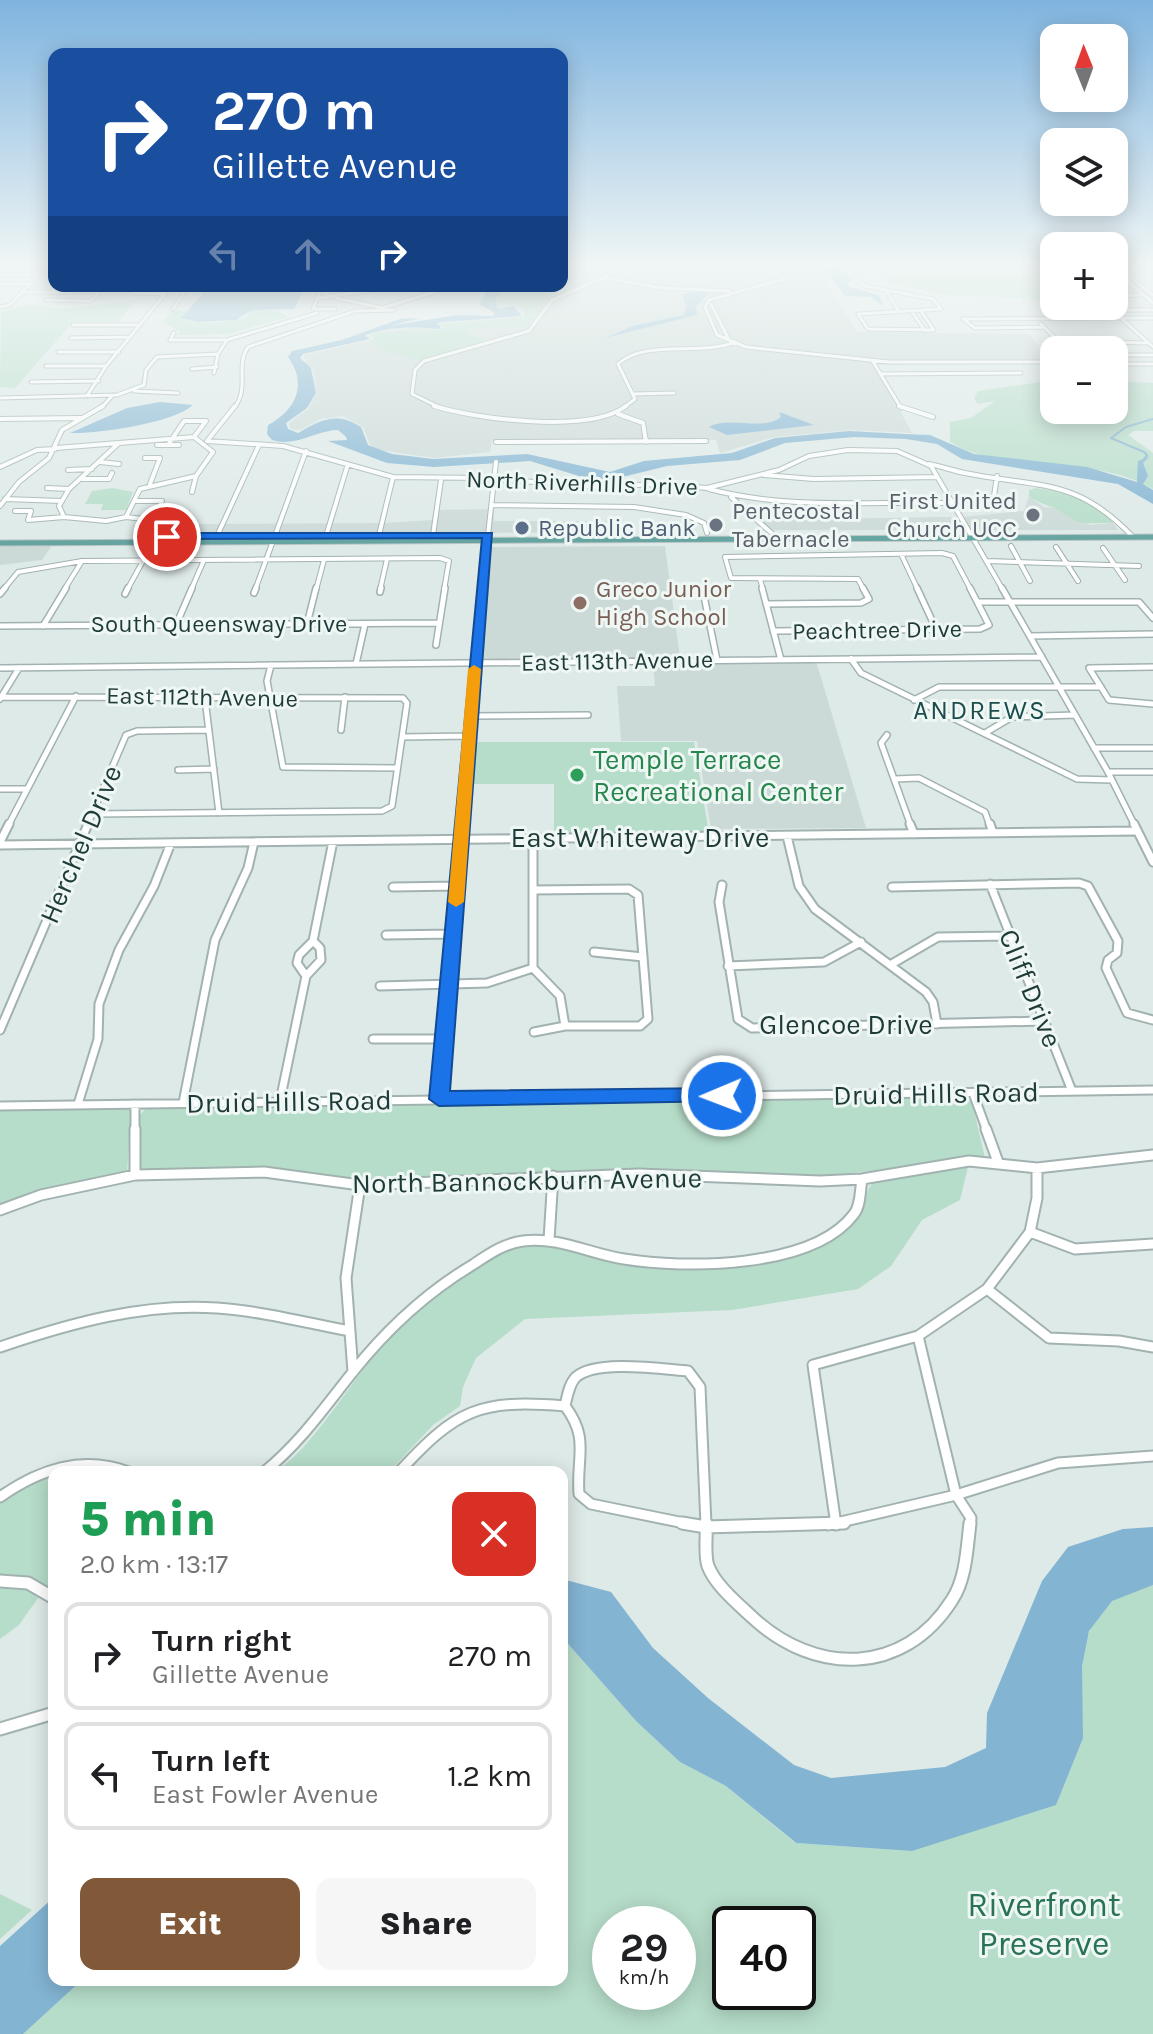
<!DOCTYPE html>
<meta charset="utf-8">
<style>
:root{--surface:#fff;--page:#f6f6f6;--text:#202124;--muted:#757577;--line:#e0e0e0;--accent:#815938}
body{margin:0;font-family:Karla,sans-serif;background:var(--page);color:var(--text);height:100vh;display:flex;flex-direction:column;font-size:30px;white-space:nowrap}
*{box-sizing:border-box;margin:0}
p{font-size:26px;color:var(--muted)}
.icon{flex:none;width:44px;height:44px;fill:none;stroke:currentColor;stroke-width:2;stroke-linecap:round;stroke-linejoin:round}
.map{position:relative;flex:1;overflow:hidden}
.panel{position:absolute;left:48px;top:1466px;width:520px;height:520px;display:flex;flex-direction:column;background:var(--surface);border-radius:16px;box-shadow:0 4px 20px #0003}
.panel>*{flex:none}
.top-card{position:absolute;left:48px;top:48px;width:520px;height:244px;border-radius:16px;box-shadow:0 4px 20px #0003;background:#1a4fa0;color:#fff;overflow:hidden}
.needle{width:52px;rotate:359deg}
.tools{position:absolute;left:1040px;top:24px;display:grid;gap:16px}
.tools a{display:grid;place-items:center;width:88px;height:88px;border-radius:16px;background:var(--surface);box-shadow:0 4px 20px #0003;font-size:40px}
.speed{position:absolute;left:592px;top:1906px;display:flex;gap:16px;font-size:40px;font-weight:700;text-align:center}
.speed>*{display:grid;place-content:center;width:104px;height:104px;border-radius:50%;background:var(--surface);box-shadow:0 4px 20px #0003;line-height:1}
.speed small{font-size:20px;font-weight:400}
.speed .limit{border:4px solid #111;border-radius:12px;background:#fff;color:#111}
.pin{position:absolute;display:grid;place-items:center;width:68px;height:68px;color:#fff;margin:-34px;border:4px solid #fff;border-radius:50%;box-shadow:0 2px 8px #0007}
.me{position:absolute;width:88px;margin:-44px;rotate:269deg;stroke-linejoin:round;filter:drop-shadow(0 0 6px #0008)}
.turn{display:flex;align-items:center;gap:28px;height:168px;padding:0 32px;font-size:36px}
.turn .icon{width:104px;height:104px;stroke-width:2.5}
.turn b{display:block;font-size:56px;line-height:68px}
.lanes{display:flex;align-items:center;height:76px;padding:0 32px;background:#0003;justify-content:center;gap:40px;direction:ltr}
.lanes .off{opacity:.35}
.round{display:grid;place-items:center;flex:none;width:84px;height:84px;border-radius:16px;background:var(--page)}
.headline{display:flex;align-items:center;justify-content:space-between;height:136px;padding:0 32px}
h1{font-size:48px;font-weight:800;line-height:60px;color:#1e9e55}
.primary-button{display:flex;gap:16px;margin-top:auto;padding:16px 32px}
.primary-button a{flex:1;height:92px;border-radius:16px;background:var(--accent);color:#fff;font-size:32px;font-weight:800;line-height:92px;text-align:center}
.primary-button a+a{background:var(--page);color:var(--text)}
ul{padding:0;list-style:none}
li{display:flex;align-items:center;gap:24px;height:108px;margin:0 16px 12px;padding:0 16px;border:4px solid var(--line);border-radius:16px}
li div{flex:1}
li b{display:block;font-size:30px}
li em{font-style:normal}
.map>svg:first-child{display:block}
</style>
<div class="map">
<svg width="1153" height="2034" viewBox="0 0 1153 2034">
<rect width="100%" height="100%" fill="#deeae8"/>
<!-- built -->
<path fill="#ccdad7" d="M562,266H815L858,332L1029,334L1054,363L876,365L912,433L851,430L774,437L720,453L716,440L492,441L490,452L434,458L380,450L370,445L363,427L343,416L320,419L300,430L291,429L289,423L309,408L317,393L313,368L307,367L304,355L371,340L374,337L368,336L376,332L424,327L438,330L443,327L439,324L443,323L522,317L525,314L516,306L496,308L492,299L509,286H562Z
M1029,496L1044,507L1056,508L1090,525L1113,523L1118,530H971L962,517L1024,511Z
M494,509V521H612L613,532L189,535L195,524L384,523L432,520L434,510Z
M939,517H958L967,530H773L757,520Z
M53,544L42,560L0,565V546Z
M665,546L680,658L481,660L491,547Z
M816,661L866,828L711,829L697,741H621L617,686H655L653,662Z"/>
<!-- green -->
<path fill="#b6ddc9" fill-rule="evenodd" d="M906,266H992L1051,274L1054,300L938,294L885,282L887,275L904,272Z
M511,286L550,295L561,293L544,303L527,327L468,328L470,335L489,340L420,361L382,350L370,341L375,337L371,335L378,333L439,330L445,327L443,324L523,318L526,314L519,306L494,304L503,290Z
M136,300L118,322L72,323L15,388L0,387L1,312L31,304L62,309Z
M252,310L276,311L289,317L227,334L179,335L181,332L162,322L172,311H188L181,318C196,327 226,321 243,319Z
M1054,380V410H1114V381L1153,383V431H1134L1128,435L1153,453V489C1092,453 1003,475 950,442V422L971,418L995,401L978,404L974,398L978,391Z
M113,488L133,492L126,510H101L103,504H85L92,491Z
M1036,488C1063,492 1097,499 1113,523C1082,522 1085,528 1058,510C1051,505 1040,505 1029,496V490Z
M476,742H694L709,834L554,835V784H473Z
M963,1096L972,1102L985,1158L817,1177L589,1171L361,1181L240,1168L149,1171L140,1167L139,1116L147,1107Z
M128,1107L131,1111L127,1173L0,1204V1109Z
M953,1166L968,1167L960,1200L922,1220L891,1266L858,1289L732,1310L525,1319L476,1358L463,1387L460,1406L433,1425L389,1472H274C311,1452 353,1377 385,1343C420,1305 491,1238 547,1242C573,1244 597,1260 623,1262C669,1267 735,1259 782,1257C811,1251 851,1239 863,1209C867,1197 865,1188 877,1180Z
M54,1474V1591L28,1576L0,1574V1501Z
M0,1585L29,1591L38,1598L19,1625L0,1639Z
M1153,1585V2034H23L82,1980H562V1637L636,1721L680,1762L726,1786L795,1843L912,1851L1083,1738C1082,1695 1072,1631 1112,1601C1122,1593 1141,1590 1153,1585ZM610,1924H678V1992H610ZM730,1924H798V1992H730Z
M0,1894L32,1910L0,1939Z"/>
<!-- water -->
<path fill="#83b4d2" d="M826,269H840L852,280L847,283L849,287L879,295L883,306L871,297L845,296Z
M497,286H509L490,304L498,309L514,306L522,316L443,322L437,323L441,327L438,329C416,326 387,327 365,335L370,339L303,354L300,358L311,368L316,393L307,408L286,423L288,429L298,433C320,420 337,411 361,427L368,445L392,454L433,459L527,454L610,472L644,461L732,453L775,438L849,431L905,434L930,435L974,454L1087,467L1137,482L1138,461L1150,456L1143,463L1148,476L1143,484L1153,490V504L1118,484L962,459L937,444L906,439L854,437L785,443L740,460L667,466L610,480L579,476L530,461L434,467L387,463L328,441L347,440L344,430C318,428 298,448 272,440L267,434L268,425C296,410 308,384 288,357L292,351L342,340L400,319L420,318L389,326L457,315L492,316L495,313L479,304L486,292Z
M298,287L303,291L294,309L252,310L236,320L197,322L181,318L207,289Z
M697,292L710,293L696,306L697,315L605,338L633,326L683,315L687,307L682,294Z
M160,402L193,405C173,423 98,434 70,433L127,408Z
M779,412L814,425L727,435L709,427C729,415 762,432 781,417Z
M1153,1527V1585L1112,1601L1089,1631L1082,1666L1083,1738L1056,1805L912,1851L796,1843L726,1786L680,1762L636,1721L562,1637V1579L611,1592L653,1648L708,1698L794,1765L831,1778L945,1767L986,1748L987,1713L1042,1581L1068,1547L1123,1529Z
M54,1897V1980H82L23,2034H0V1946Z"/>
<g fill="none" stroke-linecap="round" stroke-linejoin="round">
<!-- stream -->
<path stroke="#83b4d2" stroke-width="2" d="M1144,459L1147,455L1144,452L1111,438L1126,427L1153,419"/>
<!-- river -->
<path fill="#83b4d2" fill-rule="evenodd" d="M504,286H509L495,298L497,308L508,312L504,317L501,315L502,313L493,310L490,298Z
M325,425L342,427L363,446L358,447L338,430L323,428V426Z"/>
<defs>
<path id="minor-far5" d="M785,266L786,274L780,280L709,300L705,307L717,335L746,347L889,362H1054
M872,266L848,272L865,286L933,299L941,309L858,314L868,329L934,330L921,311
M882,266H891
M1051,266L1054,272
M0,267L37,266
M1153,270L1124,272L1153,295
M0,275H38
M605,278L662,288L730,291
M1114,278L1128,279
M1125,279L1153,303
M783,281L792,275V266
M0,284H32
M1114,284L1128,286
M322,286L313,309H335
M23,292H100
M887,292L899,312
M1114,296L1141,295
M318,298L402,286
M336,298L382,308L454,286
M46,300L90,301L106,286
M711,304L728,338
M0,307L10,305L38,275
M173,309L188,286
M1056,310H1153
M912,312L925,331
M1121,318L1153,347
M1041,324L1067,350
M73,325H140
M1044,327L975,328L963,319L1153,318
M174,333L170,340H227
M71,338L131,337
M1109,342L1147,343
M58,352H119
M1114,355H1153
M872,360L901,408
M1114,364H1153
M46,366H106
M192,369L217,367
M214,373L218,354L227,340L317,313
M880,374L1021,373
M31,382L99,381
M134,391L178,393
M634,394L674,393
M87,396L106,366L165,294L134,293
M0,398L117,395L144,385L146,370L157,357L218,354
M101,408L113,395
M234,408C250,389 235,365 248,347L355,311L394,310
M441,408L412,394L415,370L424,361L529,331L552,300L605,277L612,272V266
M623,408L635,399L618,364C645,339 699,356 736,342"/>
<path id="minor-far4" d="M235,406L207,441L283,446L393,477L483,478L598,487L658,484L707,488L779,470L809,456L848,450L897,451L931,466L1003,590
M434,406C476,419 590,434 626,406
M899,406L933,417
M618,414L643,423L646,442
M0,419L81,418
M194,437L213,452L196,476L140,489L126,517L106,521L64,517L59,506L69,489L119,443Z
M496,442L706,441
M157,445H179
M168,445L184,421H206L194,437
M56,448L119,443
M145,458H160L150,484
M100,462L119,464
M929,464C941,466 953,471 965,473C1039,488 1076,477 1133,537
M0,467L37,450L55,449
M68,470L92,469
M764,475L814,479L937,477
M82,479H109L112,473
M47,488L69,489
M709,489C789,510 870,501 952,503
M192,492L196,476
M731,497L776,537
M5,499L62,501
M965,500L985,501L994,496L997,476
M135,501H162L153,521
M492,505L634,507L686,515L704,523L707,533
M0,506L19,482L49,458L62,430L103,406
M15,511H31L28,520L64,517
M126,517L170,522L168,528
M379,535L393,477
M433,535L441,480
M217,536L259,445
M326,536L347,467
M1011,546L1030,581
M1056,547L1078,581
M1103,548L1125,580
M901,554L918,590
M987,561L1139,566
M760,579L763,590
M3,590L18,572L82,561L440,558L449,561L444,590
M64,590L82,561
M127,590L143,561
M191,590L204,560
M255,590L306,451
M316,590L324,560
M380,590L387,559
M482,590L496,462
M864,590L858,579L731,578L725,557L942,553L953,556L971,590"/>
<path id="minor-far3" d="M762,588L781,660
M917,588L936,629
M1002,588L1108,772L1135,826
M380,592L381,588
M254,593L256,588
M0,594L5,588
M125,594L128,588
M704,596L717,660
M978,602H1139L1153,618
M766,604L861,603L869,599L863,588
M307,624L316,588
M176,625L192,588
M0,626L439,623
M43,626L66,588
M773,631L980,629L989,625L970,588
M1030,636L1153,634
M436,645L445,588
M851,659L861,673L1077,779L1112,780
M356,664L365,624
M271,665L267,681L283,767L397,768
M1153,667L1089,668L1109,700L1153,704
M0,668L1042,657
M1,697L403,698L407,703L392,806L382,811L93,814
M0,699L19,668
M205,699L219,813
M914,700L939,687H1101
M471,716L588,715
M341,730L345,697
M985,733L1012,717L1075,715
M887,735L881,743L911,826
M402,737L469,736
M1094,748H1153
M178,770L214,769
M1108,772H1153
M895,779L919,778L985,812L990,826
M0,789H25
M8,826L76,696
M87,826L126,735L137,731L209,730
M461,826L482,588"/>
<path id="minor-far2" d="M910,824L914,834
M990,824L993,833
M1134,824L1153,862
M787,836L799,886L815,909L926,992L933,1002L937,1024
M533,838V968L560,996L565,1026
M0,842L9,824
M0,845L1135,831
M990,884L1072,1091
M722,885L719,902L738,1019L752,1028L1044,1021
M393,887L457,886
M892,887L1079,883L1088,886L1118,941L1117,953L1108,960L1106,968L1127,1013L1153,1020
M533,890L629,889L638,895L648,1019L640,1026H565L534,1032
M386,935L453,934
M594,952L643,957
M890,965L938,937L1010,936
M728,966L824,962L861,942
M306,976L297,963L299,955L313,941L333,841
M380,986L487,983L533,968
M0,1030L88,824
M373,1039H445
M973,1093L987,1131
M439,1099L461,824
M280,1101L306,976L321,960L320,948L313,941
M183,1103L215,940L248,868L254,842
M78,1104L98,1039L99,1004L119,950L154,886L171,843
M135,1104V1131
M0,1106L1153,1090"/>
<path id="minor-far1" d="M135,1129V1175
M986,1129L998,1162
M0,1210L41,1195L135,1175L264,1172L360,1185L639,1174L820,1181L862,1179L969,1161L1037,1168L1153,1155
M1030,1232L1075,1249L1153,1244
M549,1240L553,1176
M987,1289L1049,1338L1119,1341L1153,1347
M918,1336L956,1495L971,1518L970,1525
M0,1347C71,1323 142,1303 217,1308C260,1311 303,1322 345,1330
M353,1372L346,1278L360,1185
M565,1406C567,1397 569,1384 576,1377C596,1359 662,1369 688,1371L700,1387L706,1525
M264,1472C300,1443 324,1408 352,1373C386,1330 427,1292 474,1264C489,1254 505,1243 523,1241C558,1236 590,1254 624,1259C684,1269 813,1269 854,1214C861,1205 860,1190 862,1179
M399,1472C457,1409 479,1399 565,1406C590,1439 576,1457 579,1494L591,1504L694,1525
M0,1497C40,1469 82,1455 129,1472
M828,1525L956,1495L1058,1463L1153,1456
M836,1525L813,1365L918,1336L987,1289L1030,1232L1037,1198V1168"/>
<path id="minor" d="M682,1523L706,1527L844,1523
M706,1523C707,1536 704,1555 708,1566C715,1585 738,1604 752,1617C815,1676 904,1676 952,1600C966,1579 967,1548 970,1523
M0,1581L28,1583L54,1598
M0,1729L54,1713"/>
<path id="major" d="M0,543L1153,537"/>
</defs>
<!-- minor-far5 casing -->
<use href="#minor-far5" stroke="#a1b2b0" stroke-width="5"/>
<!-- minor-far4 casing -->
<use href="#minor-far4" stroke="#a1b2b0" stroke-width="6"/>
<!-- minor-far3 casing -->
<use href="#minor-far3" stroke="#a1b2b0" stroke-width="8"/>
<!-- minor-far2 casing -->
<use href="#minor-far2" stroke="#a1b2b0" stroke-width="11"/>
<!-- minor-far1 casing -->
<use href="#minor-far1" stroke="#a1b2b0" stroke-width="13"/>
<!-- minor casing -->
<use href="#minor" stroke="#a1b2b0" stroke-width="15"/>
<!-- major casing -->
<use href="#major" stroke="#bcc4c4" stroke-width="7"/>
<!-- minor-far5 -->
<use href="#minor-far5" stroke="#fff" stroke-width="3"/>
<!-- minor-far4 -->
<use href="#minor-far4" stroke="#fff" stroke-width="4"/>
<!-- minor-far3 -->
<use href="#minor-far3" stroke="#fff" stroke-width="5"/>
<!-- minor-far2 -->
<use href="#minor-far2" stroke="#fff" stroke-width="7"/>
<!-- minor-far1 -->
<use href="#minor-far1" stroke="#fff" stroke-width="9"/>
<!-- minor -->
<use href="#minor" stroke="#fff" stroke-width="11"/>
<!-- major -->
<use href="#major" stroke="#61a29f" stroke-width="5"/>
</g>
<!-- sky -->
<linearGradient id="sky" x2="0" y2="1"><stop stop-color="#7fb4df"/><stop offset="0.48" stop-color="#f0f6f5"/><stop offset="1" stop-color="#f0f6f5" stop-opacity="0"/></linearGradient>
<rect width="1153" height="551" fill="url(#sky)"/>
<!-- route -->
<path fill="#1a73e8" stroke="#114b97" stroke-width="2" d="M167,533H492L450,1091L722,1088L732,1096L729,1101L439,1106L429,1099L482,538L163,539Z"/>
<!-- slow -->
<path fill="#f59e0b" d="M474,665L481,669L464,902L456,907L448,902L468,669Z"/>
<!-- markers -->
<g fill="#6b7280" stroke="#eff7f5" stroke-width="3">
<circle cx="1033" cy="515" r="8"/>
<circle cx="716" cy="525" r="8"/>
</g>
<circle fill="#5c6f8a" stroke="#eff7f5" stroke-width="3" cx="522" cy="528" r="8"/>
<circle fill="#8d6e63" stroke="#eff7f5" stroke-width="3" cx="580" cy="603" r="8"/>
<circle fill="#2e9e5b" stroke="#eff7f5" stroke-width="3" cx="577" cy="775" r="8"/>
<g text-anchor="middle" stroke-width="6" stroke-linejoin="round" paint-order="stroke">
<!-- far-street labels -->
<g font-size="24" fill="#1f3b39" stroke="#eff7f5">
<text transform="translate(582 483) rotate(2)" y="8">North Riverhills Drive</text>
<text x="219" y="632">South Queensway Drive</text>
<text transform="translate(877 630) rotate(-1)" y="8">Peachtree Drive</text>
<text transform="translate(617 661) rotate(-1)" y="8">East 113th Avenue</text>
<text transform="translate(202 697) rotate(1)" y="8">East 112th Avenue</text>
</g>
<!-- far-worship labels -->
<g font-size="24" fill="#5b616d" stroke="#eff7f5" text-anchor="end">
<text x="1017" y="509">First United<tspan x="1017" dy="28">Church UCC</tspan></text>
<text x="732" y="519" text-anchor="start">Pentecostal<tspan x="732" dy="28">Tabernacle</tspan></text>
</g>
<!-- far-service labels -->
<g font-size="24" fill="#4e5e75" stroke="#eff7f5" text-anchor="start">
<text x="538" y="536">Republic Bank</text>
</g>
<!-- far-education labels -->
<g font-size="24" fill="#785e54" stroke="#eff7f5" text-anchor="start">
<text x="596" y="597">Greco Junior<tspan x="596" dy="28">High School</tspan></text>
</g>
<!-- far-neighbourhood labels -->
<g font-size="26" letter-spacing="2" fill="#1b4d4c" stroke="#eff7f5">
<text x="980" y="719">ANDREWS</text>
</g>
<!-- leisure labels -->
<g font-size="28" fill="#27864d" stroke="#eff7f5" text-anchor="start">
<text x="593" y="769">Temple Terrace<tspan x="593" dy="32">Recreational Center</tspan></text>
</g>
<!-- street labels -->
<g font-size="28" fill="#1f3b39" stroke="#eff7f5">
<text x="640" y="847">East Whiteway Drive</text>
<text transform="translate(80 844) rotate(-67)" y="10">Herchel Drive</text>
<text transform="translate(1031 988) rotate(68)" y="10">Cliff Drive</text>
<text x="846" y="1034">Glencoe Drive</text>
<text transform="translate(936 1093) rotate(-1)" y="10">Druid Hills Road</text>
<text transform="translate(289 1101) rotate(-1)" y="10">Druid Hills Road</text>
<text transform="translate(527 1180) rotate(-1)" y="10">North Bannockburn Avenue</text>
</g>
<!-- near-park labels -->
<g font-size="34" fill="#287255" stroke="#eff7f5">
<text x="1044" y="1916">Riverfront<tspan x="1044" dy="39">Preserve</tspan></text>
</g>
</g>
</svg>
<div class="tools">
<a><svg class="needle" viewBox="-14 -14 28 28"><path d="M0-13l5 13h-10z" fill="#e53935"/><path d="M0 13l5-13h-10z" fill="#757577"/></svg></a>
<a><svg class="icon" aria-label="layers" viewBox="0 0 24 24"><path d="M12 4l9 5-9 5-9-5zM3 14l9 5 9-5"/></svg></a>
<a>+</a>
<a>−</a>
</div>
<div class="speed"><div>29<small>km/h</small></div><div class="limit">40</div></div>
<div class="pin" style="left:167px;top:537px;background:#d93025"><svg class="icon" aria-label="arrive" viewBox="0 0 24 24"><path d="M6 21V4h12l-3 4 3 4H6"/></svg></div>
<svg class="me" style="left:722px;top:1096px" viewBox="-20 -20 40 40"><circle r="17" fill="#1a73e8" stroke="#fff" stroke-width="3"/><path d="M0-11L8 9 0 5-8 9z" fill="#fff"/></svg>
<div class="top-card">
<div class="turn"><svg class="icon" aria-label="right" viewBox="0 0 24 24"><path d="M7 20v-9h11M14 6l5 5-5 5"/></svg><div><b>270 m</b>Gillette Avenue</div></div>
<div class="lanes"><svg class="icon off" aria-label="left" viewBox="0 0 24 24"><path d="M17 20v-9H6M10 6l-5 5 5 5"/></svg><svg class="icon off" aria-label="ahead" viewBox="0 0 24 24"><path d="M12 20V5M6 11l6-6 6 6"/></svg><svg class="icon" aria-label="right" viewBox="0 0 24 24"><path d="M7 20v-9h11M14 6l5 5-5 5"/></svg></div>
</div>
<section class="panel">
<div class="headline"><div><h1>5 min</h1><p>2.0 km · 13:17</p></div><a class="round" style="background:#d93025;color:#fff"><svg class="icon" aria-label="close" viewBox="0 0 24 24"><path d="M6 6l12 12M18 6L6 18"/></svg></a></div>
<ul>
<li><svg class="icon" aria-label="right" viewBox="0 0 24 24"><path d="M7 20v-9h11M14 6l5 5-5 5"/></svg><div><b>Turn right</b><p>Gillette Avenue</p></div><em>270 m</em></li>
<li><svg class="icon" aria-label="left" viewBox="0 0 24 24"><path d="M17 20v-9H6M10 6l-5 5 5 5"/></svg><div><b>Turn left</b><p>East Fowler Avenue</p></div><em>1.2 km</em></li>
</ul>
<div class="primary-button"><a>Exit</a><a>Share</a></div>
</section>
</div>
